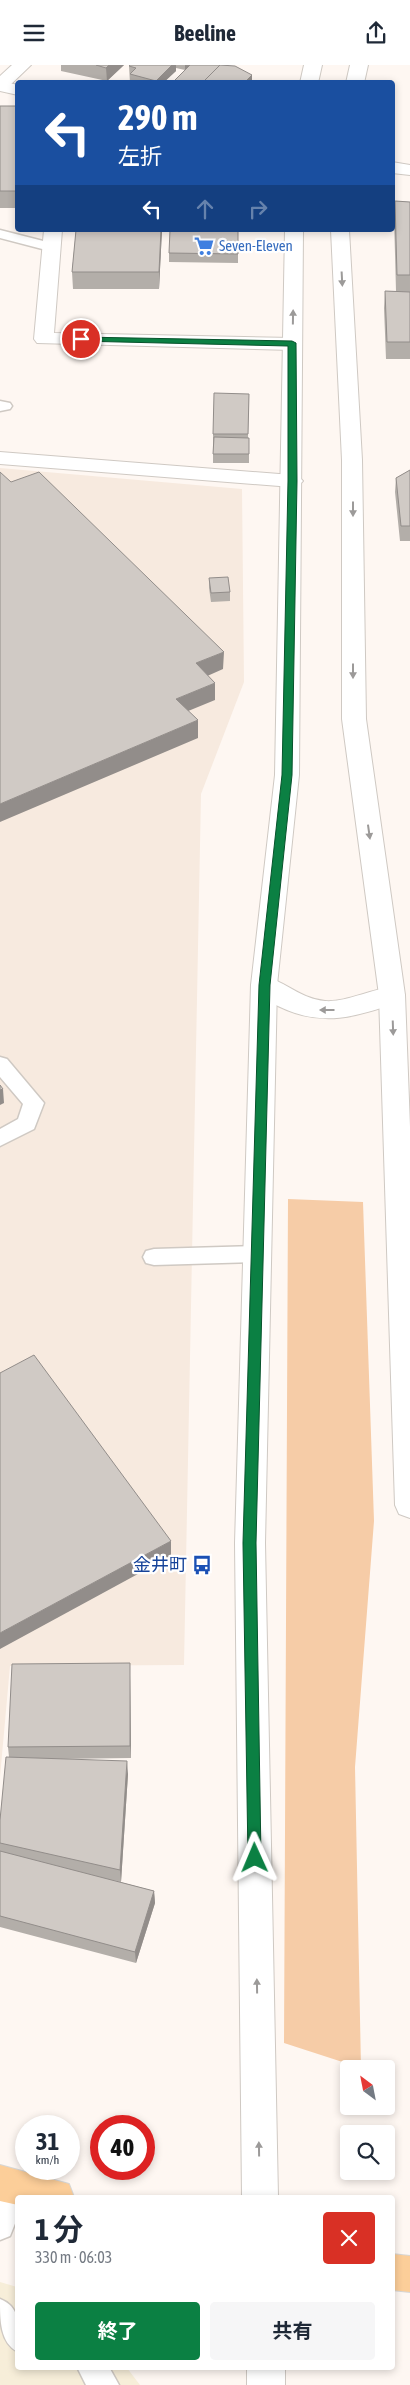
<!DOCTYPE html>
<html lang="ja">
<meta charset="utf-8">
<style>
:root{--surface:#fff;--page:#f6f6f7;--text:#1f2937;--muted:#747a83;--accent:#0b8043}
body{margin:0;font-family:"Asap Condensed","Noto Sans JP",sans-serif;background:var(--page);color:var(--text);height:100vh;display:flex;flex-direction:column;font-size:19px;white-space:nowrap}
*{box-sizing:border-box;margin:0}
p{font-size:16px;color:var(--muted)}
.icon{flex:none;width:28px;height:28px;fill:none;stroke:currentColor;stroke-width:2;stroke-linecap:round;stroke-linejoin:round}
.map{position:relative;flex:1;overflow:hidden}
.panel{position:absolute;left:15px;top:2130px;width:380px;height:175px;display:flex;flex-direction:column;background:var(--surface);border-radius:5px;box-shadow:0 2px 8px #0003}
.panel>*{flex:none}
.top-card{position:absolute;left:15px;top:15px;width:380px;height:152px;border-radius:5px;box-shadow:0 2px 8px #0003;background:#1a4fa0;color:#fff;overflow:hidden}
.needle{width:32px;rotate:328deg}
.fabs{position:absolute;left:340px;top:1995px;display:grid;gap:10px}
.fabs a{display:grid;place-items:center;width:55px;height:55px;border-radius:5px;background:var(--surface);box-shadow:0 2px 8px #0003;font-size:25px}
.speed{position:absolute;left:15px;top:2050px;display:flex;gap:10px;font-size:25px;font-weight:700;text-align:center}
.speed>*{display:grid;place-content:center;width:65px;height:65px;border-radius:50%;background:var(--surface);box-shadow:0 2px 8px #0003;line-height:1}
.speed small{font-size:12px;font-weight:400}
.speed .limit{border:8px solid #d22;background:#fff;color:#111}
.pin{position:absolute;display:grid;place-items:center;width:42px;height:42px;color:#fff;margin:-21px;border:2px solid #fff;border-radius:50%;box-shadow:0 1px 5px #0007}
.me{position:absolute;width:55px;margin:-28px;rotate:359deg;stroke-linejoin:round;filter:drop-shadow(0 0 4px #0008)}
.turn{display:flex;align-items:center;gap:18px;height:105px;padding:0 20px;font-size:22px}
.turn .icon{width:65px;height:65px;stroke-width:2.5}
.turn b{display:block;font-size:35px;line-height:42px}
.lanes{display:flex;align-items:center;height:48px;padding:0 20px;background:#0003;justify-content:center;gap:25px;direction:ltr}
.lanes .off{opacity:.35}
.round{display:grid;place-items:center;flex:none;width:52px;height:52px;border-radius:5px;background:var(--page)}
.summary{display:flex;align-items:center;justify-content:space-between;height:85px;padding:0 20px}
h1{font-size:30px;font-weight:700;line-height:38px}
.action{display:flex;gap:10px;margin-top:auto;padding:10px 20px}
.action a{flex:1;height:58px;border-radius:5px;background:var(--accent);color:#fff;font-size:20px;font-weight:700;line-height:58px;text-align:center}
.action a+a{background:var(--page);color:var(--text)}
header{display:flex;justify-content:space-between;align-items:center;height:65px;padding:0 20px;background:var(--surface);font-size:22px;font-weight:700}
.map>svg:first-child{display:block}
</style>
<header><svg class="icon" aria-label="menu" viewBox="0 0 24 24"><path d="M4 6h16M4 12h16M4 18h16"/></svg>Beeline<svg class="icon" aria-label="share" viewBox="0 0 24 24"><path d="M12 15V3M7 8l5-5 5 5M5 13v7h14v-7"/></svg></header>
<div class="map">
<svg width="410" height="2320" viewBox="0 0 410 2320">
<rect width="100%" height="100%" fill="#fef7f2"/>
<!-- commercial -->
<path fill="#f7eed9" d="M0,2217L17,2222L18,2302L127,2303L140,2320H0Z"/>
<!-- built -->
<path fill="#f7eadf" d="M0,403L242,424L244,617L201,729L184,1600L10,1601L0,1712Z"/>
<!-- green -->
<path fill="#f6cca7" d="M288,1134L363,1137L374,1456L355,1702L361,2003L284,1978Z"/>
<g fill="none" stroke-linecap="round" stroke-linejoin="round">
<!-- stream -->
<path fill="#5ea6bb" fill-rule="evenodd" d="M216,0H228L256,18H244Z"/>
<defs>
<path id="lane" d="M0,165L55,179L57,182L50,186L0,173Z
M0,336L10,338L12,341L10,344L0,346Z
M0,992L7,994L44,1038L34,1064L0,1081V1064L18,1054L23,1039L0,1012Z
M257,1181L265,1183L268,1189L265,1195L257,1197L154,1200L146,1198L143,1192L146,1186L154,1184Z
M14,2108L24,2112L28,2122L24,2132H18V2151L10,2171L0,2175V2122L4,2112Z
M0,2234C23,2243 18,2265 18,2287C0,2278 0,2255 0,2234Z
M77,2302H109L119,2320H86Z"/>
<path id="street" d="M12,0H31L6,24L0,25V11Z
M44,165H62L54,268L292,273L299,275L302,279L299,283L292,285L37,278L34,274Z
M0,387L292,410L299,412L303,416L299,420L292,422L0,399Z
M264,911C286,917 301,934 325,936C350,938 381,918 401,924L405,930L401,936C356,952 323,963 278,941C268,935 257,930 251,920L255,914Z"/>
<path id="secondary" d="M304,0H322L318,18H300Z
M350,0H368L364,18H346Z
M0,16L18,20V30L0,26Z
M392,97L410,100V110L392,108Z
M285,165H303L299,710L277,920L265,1478L278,2132H242L235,1478L251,920L275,710Z
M331,165H349L362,395L366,654L405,930L410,1062V1453L399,1449L395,1440L379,930L342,654V395Z
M247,2302H285V2320H247Z"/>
<path id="primary" d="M0,2100L69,2119L74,2132H18V2140L0,2136Z
M392,2189L410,2191V2227L392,2225Z"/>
</defs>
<!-- lane casing -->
<use href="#lane" stroke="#cfc9c3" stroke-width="3"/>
<!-- street casing -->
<use href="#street" stroke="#cfc9c3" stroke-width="2"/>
<!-- secondary casing -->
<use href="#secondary" stroke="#cfc9c3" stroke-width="2"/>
<!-- primary casing -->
<use href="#primary" stroke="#d7d7d6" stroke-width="2"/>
<!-- lane -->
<use href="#lane" fill="#fff" fill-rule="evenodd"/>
<!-- street -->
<use href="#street" fill="#fff" fill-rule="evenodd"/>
<!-- secondary -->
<use href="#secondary" fill="#fff" fill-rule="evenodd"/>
<!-- primary -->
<use href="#primary" fill="#fcce99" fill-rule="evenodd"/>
</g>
<!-- wall -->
<path fill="#b3aea9" d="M61,0H124L107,16L61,6Z
M130,0H225L252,10V18H174V16L185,5L176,3V6L163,18H130L129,1Z
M0,41H18L17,143H0Z
M395,136L410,137V294H386L384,243L385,226H396L394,152Z
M76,165H162L159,224H73L72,207Z
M238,165V198L169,197V188Z
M249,329L248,373H249V398H213V369Z
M410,405V476H400L395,427L396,413Z
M209,513L230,527V536L211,537L209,523Z
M130,1610L131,1693L58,1694L128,1709L121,1817L109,1814L154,1826L155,1838L136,1898L0,1862V1755L9,1692L8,1682Z"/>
<!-- shaded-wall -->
<path fill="#928d8a" d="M109,0H124L107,16L106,3Z
M172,0H176V6L163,18H156V16Z
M185,0H191L185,5Z
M252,10V18H246V16Z
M18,109V138L17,143L16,126Z
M161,165H162L159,224V207Z
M224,587L223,604L196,616V598Z
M215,618V635L176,651V634Z
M198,655V673L0,757V739Z
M3,1024L4,1038L0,1040V1025Z
M171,1476V1491L0,1584V1568Z
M130,1598V1610L131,1693L130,1681Z
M127,1696L128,1709L121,1817L120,1805Z
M154,1826L155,1838L136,1898L135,1887Z"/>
<!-- building -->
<path fill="#d0cac5" stroke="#928d8a" d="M96,0H109L106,3Z
M130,0H172L156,16L130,9L136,3L129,1Z
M190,0H220L202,18H180L174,16Z
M220,0L235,1L252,10L246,16H250L249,18H202Z
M0,41H18V109L16,126H0Z
M395,136L410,137V210H397Z
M76,165H161L159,207H72Z
M170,165H238V189L169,188Z
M385,226L410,227V277H387Z
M214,328L249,329L248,369H213Z
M214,372L249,373V389H213Z
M410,405V461H401L396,413Z
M0,407L11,417L39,407L224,587L196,598L215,618L176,634L198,655L0,739Z
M228,512L230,527L211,528L209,513Z
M0,1020L3,1024L0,1025Z
M34,1290L171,1476L0,1568V1308Z
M130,1598V1681L8,1682L12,1599Z
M6,1692L127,1696L120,1805L0,1778V1755Z
M0,1786L154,1826L135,1887L0,1851Z"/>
<!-- one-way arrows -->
<defs><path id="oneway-solid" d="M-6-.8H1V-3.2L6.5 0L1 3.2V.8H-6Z" transform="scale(1.25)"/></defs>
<g fill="#9c9a99">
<use href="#oneway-solid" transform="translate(342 214) rotate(87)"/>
<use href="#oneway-solid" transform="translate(293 252) rotate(-89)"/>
<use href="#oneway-solid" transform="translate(353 444) rotate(90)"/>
<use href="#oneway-solid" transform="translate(353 606) rotate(90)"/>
<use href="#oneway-solid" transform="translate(369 767) rotate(82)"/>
<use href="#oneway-solid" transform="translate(327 945) rotate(180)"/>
<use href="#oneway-solid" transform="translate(393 963) rotate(88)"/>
<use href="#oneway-solid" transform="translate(257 1921) rotate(-91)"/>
<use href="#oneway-solid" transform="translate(259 2084) rotate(-91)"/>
</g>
<!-- route -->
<path fill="#0b8043" stroke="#07532c" d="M81,272L292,276L296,278L297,416L292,710L270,920L256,1478L261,1793L259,1797L255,1799L250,1797L248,1793L243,1478L259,920L282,710L288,416V281L78,276V273Z"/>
<!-- icons -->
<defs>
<symbol id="supermarket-bare" viewBox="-9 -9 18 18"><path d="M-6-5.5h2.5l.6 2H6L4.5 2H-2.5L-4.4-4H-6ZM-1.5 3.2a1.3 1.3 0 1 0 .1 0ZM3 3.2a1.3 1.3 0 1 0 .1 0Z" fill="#3f7fe0" stroke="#fff" stroke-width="2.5" paint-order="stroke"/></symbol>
<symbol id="bus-bare" viewBox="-9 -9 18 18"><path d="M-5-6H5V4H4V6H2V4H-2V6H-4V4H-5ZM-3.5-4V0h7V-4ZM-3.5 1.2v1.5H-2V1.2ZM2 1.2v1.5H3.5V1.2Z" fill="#1a4fb4" stroke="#fff" stroke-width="2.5" paint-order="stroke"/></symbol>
</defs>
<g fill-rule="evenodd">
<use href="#supermarket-bare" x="190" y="167" width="28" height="28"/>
<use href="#bus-bare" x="188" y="1486" width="28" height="28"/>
</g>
<g text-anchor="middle" stroke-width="4.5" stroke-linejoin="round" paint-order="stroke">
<!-- far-shop labels -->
<g font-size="15" fill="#366cbe" stroke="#fff" text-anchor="start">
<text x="219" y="186">Seven-Eleven</text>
</g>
<!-- transit labels -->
<g font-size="18" fill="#164399" stroke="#fff" text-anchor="end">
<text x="187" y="1506">金井町</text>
</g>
</g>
</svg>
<div class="fabs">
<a><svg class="needle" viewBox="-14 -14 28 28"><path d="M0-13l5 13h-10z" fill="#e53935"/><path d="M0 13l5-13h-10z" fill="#747a83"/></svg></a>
<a><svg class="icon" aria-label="search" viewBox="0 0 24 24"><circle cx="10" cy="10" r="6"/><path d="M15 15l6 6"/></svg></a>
</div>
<div class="speed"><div>31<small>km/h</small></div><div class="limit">40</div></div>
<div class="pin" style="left:81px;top:274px;background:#d93025"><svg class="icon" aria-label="arrive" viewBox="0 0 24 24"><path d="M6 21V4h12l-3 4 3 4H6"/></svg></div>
<svg class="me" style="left:255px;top:1793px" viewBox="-20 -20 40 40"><path d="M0-17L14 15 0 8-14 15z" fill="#0b8043" stroke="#fff" stroke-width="4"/></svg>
<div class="top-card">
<div class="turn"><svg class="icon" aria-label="left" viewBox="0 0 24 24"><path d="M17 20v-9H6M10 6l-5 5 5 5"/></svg><div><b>290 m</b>左折</div></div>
<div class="lanes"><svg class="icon" aria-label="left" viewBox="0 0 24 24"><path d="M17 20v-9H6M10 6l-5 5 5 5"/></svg><svg class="icon off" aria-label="ahead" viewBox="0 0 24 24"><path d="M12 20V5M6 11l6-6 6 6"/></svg><svg class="icon off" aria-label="right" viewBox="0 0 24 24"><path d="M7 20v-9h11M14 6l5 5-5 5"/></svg></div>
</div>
<section class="panel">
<div class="summary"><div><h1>1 分</h1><p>330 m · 06:03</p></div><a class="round" style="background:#d93025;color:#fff"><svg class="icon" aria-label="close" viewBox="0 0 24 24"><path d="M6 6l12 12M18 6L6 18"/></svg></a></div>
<div class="action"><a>終了</a><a>共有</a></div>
</section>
</div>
